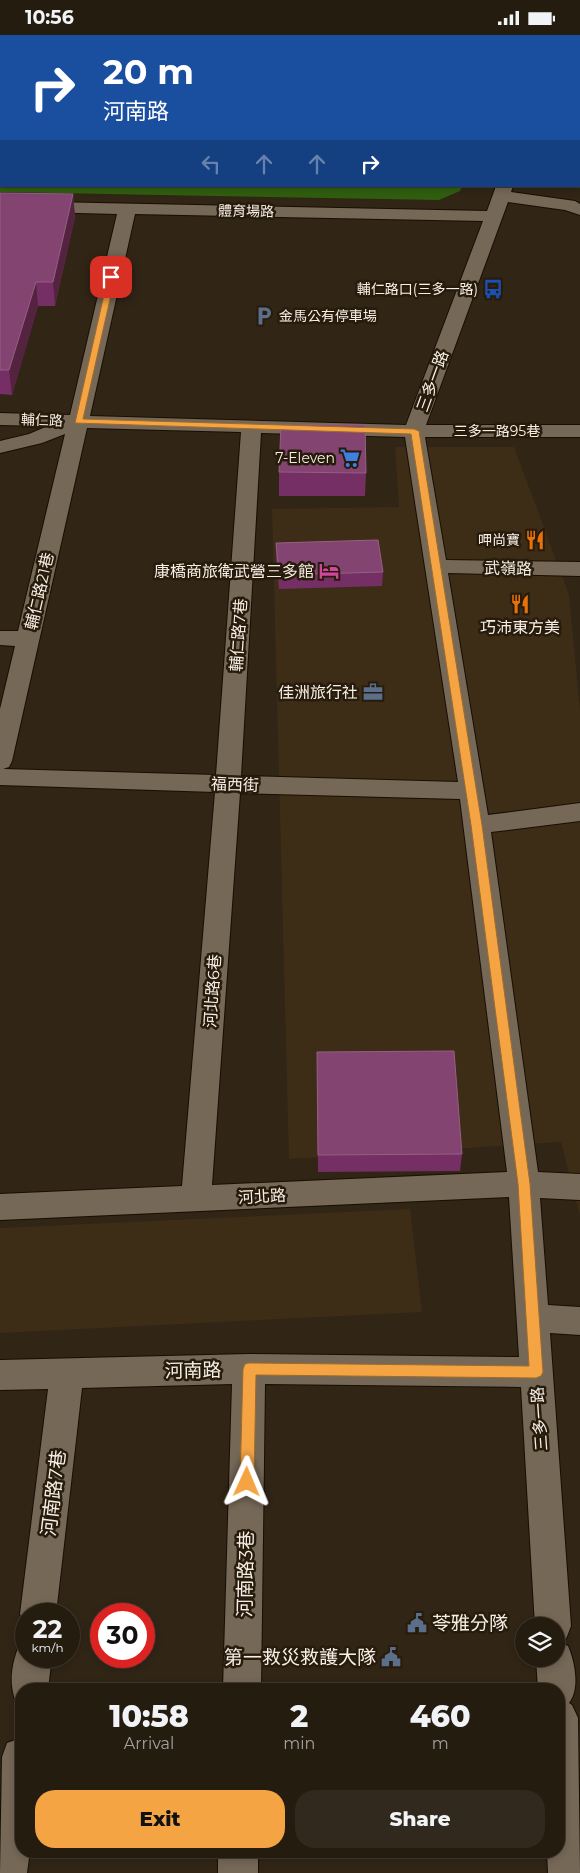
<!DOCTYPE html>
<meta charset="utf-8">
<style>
:root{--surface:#251c10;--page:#31291e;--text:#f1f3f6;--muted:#a3a19f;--line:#423a30;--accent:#f4a443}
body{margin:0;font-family:Montserrat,"Noto Sans TC",sans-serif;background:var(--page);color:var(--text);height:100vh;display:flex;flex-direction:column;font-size:19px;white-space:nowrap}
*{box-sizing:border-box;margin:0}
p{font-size:16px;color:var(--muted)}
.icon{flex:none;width:28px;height:28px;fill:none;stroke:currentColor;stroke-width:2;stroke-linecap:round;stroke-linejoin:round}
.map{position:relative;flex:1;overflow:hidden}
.drawer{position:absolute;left:15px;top:1648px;width:550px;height:175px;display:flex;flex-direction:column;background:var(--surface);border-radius:20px;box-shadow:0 2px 8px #0003,0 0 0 1px var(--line)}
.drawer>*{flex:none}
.top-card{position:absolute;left:0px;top:0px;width:580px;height:152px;box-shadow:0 2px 8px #0003,0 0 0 1px var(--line);background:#1a4fa0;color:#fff;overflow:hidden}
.tools{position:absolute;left:515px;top:1582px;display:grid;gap:10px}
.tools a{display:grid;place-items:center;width:50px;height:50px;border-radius:50%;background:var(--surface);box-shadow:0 2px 8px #0003,0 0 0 1px var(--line);font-size:25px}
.speed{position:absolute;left:15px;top:1568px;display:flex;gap:10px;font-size:25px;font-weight:700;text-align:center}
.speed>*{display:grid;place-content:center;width:65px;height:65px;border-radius:50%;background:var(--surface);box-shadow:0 2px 8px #0003,0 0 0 1px var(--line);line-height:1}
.speed small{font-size:12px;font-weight:400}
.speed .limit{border:8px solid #d22;background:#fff;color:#111}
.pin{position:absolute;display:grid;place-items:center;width:42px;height:42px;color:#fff;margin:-21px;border-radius:10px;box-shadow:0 2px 8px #0006}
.me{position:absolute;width:55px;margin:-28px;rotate:1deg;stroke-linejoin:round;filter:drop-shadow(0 0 4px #0008)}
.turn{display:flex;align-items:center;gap:18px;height:105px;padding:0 20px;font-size:22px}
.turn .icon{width:65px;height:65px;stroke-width:2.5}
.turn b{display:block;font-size:35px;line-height:42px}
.lanes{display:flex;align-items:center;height:48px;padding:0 20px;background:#0003;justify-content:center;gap:25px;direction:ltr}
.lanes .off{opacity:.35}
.eta{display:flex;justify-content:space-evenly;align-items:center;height:85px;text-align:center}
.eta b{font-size:30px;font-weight:800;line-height:35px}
.cta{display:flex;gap:10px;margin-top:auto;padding:10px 20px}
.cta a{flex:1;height:58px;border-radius:20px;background:var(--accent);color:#111;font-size:20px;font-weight:800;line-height:58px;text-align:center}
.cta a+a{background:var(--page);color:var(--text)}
.status{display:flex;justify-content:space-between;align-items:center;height:35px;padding:0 25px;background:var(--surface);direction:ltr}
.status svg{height:14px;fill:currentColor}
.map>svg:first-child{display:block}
</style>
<div class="status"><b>10:56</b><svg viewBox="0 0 49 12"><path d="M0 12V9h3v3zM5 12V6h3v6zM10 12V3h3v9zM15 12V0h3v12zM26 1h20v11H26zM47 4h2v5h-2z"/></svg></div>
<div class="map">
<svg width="580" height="1838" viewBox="0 0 580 1838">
<rect width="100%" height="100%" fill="#312516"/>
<!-- built -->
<path fill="#3d2d17" d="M395,412H514L569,560L580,675V1180L561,1107L289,1124L272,474L399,472Z
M410,1174L422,1277L0,1298V1193Z"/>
<!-- green -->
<path fill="#305e0f" d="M0,0H523L524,1H1V151H462L460,156L439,165L0,157Z"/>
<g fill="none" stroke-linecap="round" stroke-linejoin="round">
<defs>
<path id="minor" d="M534,0H550V1H534Z
M579,84H580V94H579Z
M496,151H513L511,157L575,166L580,169V180L565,175L508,167L426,390H580V402H425L446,525L580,527V541L448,538L488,780L580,768V786L491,797L538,1137L580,1139V1165L540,1163L548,1270L580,1272V1300L550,1298L571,1591L566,1604L559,1607L568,1611C575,1627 580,1654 569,1668L572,1670L578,1683L580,1838H548L547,1816H559V1654H538L536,1624H556V1591H535L521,1352L265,1349L261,1654H223L232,1349L82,1353L56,1579H26V1592L20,1579L48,1354L0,1355V1325L249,1319L519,1322L509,1162L0,1185V1159L182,1151L215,757L0,750V674L15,611L0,610V596H18L65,399L42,408L0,418V406L29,399L48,391L0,390V378L70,380L117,179L0,176V166L487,176ZM135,179L483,186L406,390L90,381ZM87,393L241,397L216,740L3,734L9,732L12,726ZM261,398L405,402L458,747L241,741ZM240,758L460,764L507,1137L212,1150Z
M26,1605V1621H52L48,1654H21V1670L16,1667C8,1648 12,1627 20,1608Z
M21,1703V1816H30L27,1838H0L2,1722L7,1708Z
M218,1816H258V1838H218Z"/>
</defs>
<!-- minor casing -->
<use href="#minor" stroke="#180e02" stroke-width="2"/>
<!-- minor -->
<use href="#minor" fill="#766857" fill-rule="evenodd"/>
</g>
<!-- wall -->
<path fill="#752f65" d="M232,0H288V1H234Z
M0,158L73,159L75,182L55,271H38L12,360L0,359Z
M279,437L366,438L365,461H279Z
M276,508L383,537L382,551L279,554L276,522Z
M317,1017L462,1119L460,1136L318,1137Z"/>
<!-- shaded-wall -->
<path fill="#54233f" d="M73,159L75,182L55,271L53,247Z
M36,247L38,271L12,360L9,335Z"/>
<!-- building -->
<path fill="#834472" stroke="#955f84" d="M248,0H288V1H248Z
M0,158L73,159L53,247H36L9,335H0Z
M281,390H365L366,438L279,437Z
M378,505L383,537L279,540L276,508Z
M454,1016L462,1119L318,1120L317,1017Z"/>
<!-- route -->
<path fill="#f4a443" stroke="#9f6b2c" d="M111,239L115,242L83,384L414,394L419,396L482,790L530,1149L543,1337L541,1341L536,1343L256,1340L254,1447L252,1452L247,1453L242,1452L240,1447L243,1334L245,1329L249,1328L529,1331L518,1149L471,790L411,399L75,388L108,242Z"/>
<!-- icons -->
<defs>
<symbol id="bus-bare" viewBox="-9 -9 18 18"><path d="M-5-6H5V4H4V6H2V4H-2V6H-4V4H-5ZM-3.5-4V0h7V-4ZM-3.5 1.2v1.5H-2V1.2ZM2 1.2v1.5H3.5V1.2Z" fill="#1a4fb4" stroke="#271b0c" stroke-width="2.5" paint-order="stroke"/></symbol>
<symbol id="parking-bare" viewBox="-9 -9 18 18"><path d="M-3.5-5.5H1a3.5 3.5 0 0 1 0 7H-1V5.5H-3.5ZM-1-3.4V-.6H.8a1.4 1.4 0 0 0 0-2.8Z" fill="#5c6f8a" stroke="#271b0c" stroke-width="2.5" paint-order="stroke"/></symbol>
<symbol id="supermarket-bare" viewBox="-9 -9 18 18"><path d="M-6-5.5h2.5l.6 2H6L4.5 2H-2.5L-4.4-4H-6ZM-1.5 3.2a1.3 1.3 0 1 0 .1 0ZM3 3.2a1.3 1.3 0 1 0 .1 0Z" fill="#3f7fe0" stroke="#271b0c" stroke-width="2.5" paint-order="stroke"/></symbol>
<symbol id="restaurant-bare" viewBox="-9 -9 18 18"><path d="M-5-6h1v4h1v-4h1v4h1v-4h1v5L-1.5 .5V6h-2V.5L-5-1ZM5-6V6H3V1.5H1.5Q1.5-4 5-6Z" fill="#e8710a" stroke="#271b0c" stroke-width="2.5" paint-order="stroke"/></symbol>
<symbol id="hotel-bare" viewBox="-9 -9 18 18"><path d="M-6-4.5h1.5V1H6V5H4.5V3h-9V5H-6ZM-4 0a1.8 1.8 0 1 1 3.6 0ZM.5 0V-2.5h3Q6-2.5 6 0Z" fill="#d1479c" stroke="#271b0c" stroke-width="2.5" paint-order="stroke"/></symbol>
<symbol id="office-bare" viewBox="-9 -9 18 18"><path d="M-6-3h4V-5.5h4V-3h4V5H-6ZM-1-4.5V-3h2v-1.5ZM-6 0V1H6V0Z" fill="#5c6f8a" stroke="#271b0c" stroke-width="2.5" paint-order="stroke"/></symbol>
<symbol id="civic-bare" viewBox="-9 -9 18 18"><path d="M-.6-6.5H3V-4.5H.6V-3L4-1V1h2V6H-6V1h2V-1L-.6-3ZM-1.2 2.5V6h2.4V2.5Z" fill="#5c6f8a" stroke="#271b0c" stroke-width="2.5" paint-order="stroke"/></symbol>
</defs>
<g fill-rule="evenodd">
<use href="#bus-bare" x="479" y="240" width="28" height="28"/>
<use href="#parking-bare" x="250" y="267" width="28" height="28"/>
<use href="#supermarket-bare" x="336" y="409" width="28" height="28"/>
<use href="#restaurant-bare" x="521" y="491" width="28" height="28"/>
<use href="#hotel-bare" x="315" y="522" width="28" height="28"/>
<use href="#restaurant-bare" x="506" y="555" width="28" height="28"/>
<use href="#office-bare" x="359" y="643" width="28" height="28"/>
<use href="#civic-bare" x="403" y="1574" width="28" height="28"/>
<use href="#civic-bare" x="377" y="1608" width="28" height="28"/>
</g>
<g text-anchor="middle" stroke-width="5" stroke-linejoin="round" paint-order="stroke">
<!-- far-street labels -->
<g font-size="14" fill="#f7efe5" stroke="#271b0c">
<text transform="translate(246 176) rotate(1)" y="5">體育場路</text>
<text transform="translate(42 385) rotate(2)" y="5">輔仁路</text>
<text x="497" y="401">三多一路95巷</text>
</g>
<!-- far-poi labels -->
<g font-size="14" fill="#f7efe5" stroke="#271b0c" text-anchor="end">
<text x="478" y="259">輔仁路口(三多一路)</text>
<text x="279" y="286" text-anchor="start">金馬公有停車場</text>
<text x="335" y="428">7-Eleven</text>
<text x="520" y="510">呷尚寶</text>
</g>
<!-- street labels -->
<g font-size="16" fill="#f7efe5" stroke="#271b0c">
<text transform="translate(432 346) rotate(-70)" y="6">三多一路</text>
<text transform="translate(508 533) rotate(1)" y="6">武嶺路</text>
<text transform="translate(39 556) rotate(-77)" y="6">輔仁路21巷</text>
<text transform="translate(238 600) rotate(-86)" y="6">輔仁路7巷</text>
<text transform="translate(235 749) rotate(2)" y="6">福西街</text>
<text transform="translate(212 956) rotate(-86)" y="6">河北路6巷</text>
<text transform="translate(262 1161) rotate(-3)" y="6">河北路</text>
<text transform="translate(539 1384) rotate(-94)" y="6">三多一路</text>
</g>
<!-- poi labels -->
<g font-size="16" fill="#f7efe5" stroke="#271b0c" text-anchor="end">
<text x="314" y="542">康橋商旅衛武營三多館</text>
<text x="520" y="598" text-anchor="middle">巧沛東方美</text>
<text x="358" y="663">佳洲旅行社</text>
</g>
<!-- near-street labels -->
<g font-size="19" fill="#f7efe5" stroke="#271b0c">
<text transform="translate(193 1335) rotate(-1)" y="7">河南路</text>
<text transform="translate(53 1458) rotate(-83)" y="7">河南路7巷</text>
<text transform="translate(245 1539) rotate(-89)" y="7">河南路3巷</text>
</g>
<!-- near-poi labels -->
<g font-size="19" fill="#f7efe5" stroke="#271b0c" text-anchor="start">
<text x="432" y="1595">苓雅分隊</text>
<text x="376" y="1629" text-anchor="end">第一救災救護大隊</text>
</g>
</g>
</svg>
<div class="tools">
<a><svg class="icon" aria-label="layers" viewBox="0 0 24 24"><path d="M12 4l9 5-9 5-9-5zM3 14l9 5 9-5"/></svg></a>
</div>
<div class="speed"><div>22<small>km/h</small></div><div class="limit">30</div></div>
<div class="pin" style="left:111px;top:242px;background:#d93025"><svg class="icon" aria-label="arrive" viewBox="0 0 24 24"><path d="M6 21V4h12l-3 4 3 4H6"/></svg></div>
<svg class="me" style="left:247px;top:1447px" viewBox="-20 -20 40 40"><path d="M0-17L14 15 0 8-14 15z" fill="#f4a443" stroke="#fff" stroke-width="4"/></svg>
<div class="top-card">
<div class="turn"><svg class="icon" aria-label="right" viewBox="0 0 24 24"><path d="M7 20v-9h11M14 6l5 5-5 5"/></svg><div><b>20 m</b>河南路</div></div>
<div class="lanes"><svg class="icon off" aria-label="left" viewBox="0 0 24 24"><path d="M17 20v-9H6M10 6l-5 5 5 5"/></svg><svg class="icon off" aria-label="ahead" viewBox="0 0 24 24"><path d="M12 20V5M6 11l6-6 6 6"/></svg><svg class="icon off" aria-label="ahead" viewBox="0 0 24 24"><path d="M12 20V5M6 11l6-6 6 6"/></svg><svg class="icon" aria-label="right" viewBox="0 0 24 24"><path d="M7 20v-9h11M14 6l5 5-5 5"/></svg></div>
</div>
<section class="drawer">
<div class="eta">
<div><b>10:58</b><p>Arrival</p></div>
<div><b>2</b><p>min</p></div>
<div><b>460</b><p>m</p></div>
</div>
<div class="cta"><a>Exit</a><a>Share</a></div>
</section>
</div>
